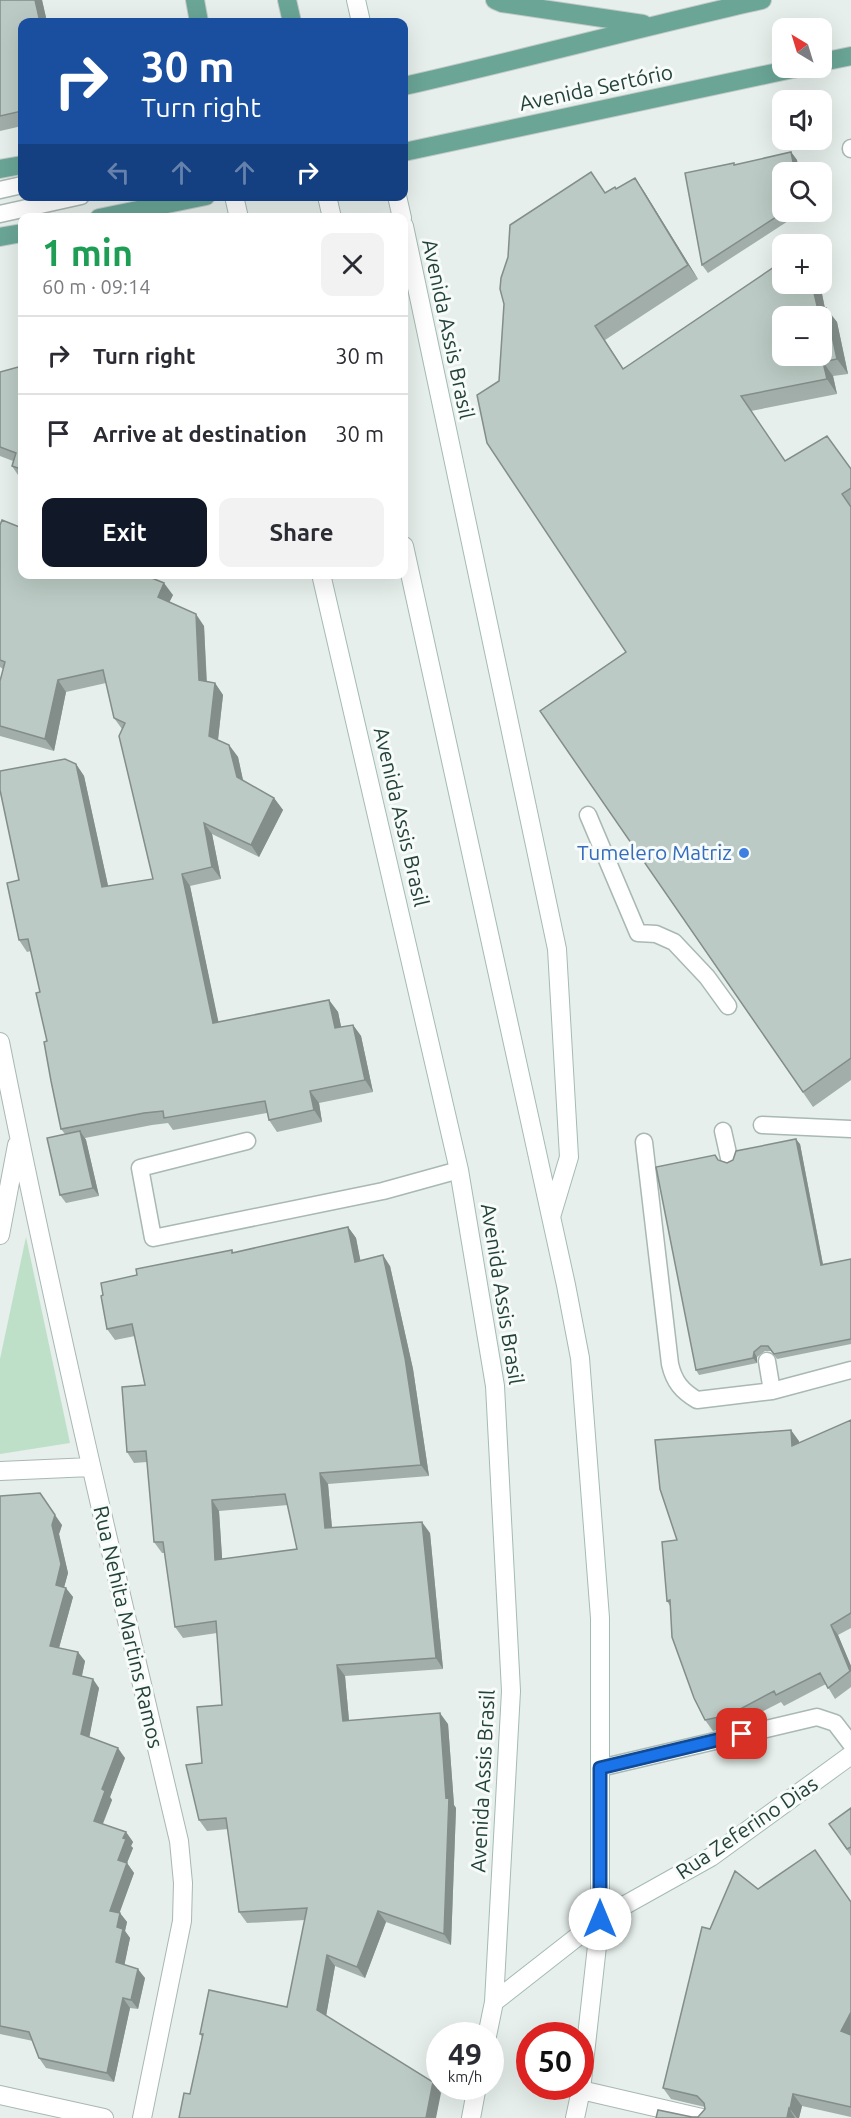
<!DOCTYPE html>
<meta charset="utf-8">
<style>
:root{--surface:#fff;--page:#f2f2f3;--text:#2b2b33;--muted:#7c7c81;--line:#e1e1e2;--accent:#111827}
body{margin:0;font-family:Ubuntu,sans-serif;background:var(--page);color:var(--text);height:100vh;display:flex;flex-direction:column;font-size:22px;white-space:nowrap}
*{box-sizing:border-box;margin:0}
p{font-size:20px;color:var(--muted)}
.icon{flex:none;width:33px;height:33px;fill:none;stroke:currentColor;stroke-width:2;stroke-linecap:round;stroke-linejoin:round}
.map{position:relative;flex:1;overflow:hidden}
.panel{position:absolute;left:18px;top:213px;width:390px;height:366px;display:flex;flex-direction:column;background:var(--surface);border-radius:12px;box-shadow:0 6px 24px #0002}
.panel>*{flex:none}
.banner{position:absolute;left:18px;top:18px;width:390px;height:183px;border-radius:12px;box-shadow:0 6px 24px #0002;background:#1a4fa0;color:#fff;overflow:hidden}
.needle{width:39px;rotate:322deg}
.controls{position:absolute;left:772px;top:18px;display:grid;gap:12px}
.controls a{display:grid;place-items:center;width:60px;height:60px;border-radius:12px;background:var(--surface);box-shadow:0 6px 24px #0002;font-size:30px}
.speed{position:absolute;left:426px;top:2022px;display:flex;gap:12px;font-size:30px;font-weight:700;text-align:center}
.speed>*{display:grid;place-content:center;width:78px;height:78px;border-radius:50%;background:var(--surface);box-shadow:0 6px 24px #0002;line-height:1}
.speed small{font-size:15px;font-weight:400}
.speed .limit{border:9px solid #d22;background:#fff;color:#111}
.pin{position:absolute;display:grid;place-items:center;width:51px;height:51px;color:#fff;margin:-26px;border-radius:12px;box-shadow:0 3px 9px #0006}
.me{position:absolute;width:66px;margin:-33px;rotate:0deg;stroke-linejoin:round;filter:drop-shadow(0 0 4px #0008)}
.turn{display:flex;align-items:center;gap:21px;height:126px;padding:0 24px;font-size:27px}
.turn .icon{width:78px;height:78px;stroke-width:2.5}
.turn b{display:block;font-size:42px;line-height:51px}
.lanes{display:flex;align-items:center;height:57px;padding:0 24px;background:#0003;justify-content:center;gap:30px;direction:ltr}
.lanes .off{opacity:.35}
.round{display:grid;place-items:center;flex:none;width:63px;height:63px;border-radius:12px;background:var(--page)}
.overview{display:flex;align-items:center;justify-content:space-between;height:102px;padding:0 24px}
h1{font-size:36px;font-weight:600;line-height:45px;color:#1e9e55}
.action{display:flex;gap:12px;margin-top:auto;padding:12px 24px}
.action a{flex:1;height:69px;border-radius:12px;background:var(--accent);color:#fff;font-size:24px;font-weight:600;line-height:69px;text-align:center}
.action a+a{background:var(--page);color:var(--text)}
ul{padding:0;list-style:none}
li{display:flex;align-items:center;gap:18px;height:78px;padding:0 24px;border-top:2px solid var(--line)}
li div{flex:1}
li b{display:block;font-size:22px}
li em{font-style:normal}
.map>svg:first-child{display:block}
</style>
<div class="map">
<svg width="851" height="2118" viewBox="0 0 851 2118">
<rect width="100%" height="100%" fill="#e6efeb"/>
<!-- green -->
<path fill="#bfe0c8" d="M26,1237L70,1443L0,1454V1359Z"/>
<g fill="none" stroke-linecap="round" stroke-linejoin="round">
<defs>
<path id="lane" d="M851,148V149
M0,190L22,185
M0,214L81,196
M588,815L638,933L656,934L674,942L707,977L728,1006
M762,1125L851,1129
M723,1131L729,1158
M247,1141L140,1168L153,1238L383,1191L459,1170
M644,1142L670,1364C674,1382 682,1391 697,1400L772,1391L851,1370
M767,1361L772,1391
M600,1768L817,1717L835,1723L851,1744"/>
<path id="street" d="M0,1042C53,1310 116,1575 179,1841L183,1883L182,1921L142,2118
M0,1235L17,1145
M0,1471L91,1467
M581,2090L702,2118
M0,2095L104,2118"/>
<path id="secondary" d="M356,0L361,22
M234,196L239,218
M327,196L332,218
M397,196L402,218
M404,226L557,949L569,1157L551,1217
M404,546L566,1285L580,1358L600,1618V1919L581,2090L575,2118
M321,574L459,1170L495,1386L511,1691L494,2002L487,2036
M494,2002L600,1919L711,1857L851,1755
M471,2118L477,2086"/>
<path id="primary" d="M195,0L199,22
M287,0L292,22
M495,0L502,3L643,24
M822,62L851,56
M404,86C524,59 642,27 762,0
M404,152L797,68
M0,169L22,165
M99,218L206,196
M0,237L22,233"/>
</defs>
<!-- lane casing -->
<use href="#lane" stroke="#a8b8b2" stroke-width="19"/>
<!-- street casing -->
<use href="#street" stroke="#a8b8b2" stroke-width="20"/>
<!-- secondary casing -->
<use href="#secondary" stroke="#a4bbb3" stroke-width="20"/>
<!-- primary casing -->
<use href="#primary" stroke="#c2cac8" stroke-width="20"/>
<!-- lane -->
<use href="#lane" stroke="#fff" stroke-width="16"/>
<!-- street -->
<use href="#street" stroke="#fff" stroke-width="18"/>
<!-- secondary -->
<use href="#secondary" stroke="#fff" stroke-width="18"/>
<!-- primary -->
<use href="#primary" stroke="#6aa596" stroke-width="18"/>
</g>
<!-- wall -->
<path fill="#a1aea9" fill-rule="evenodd" d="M0,0H42L47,22H22V126L0,131Z
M791,152L797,160L799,172H783V212H802L708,273L702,265L734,163L735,165Z
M635,178L645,193L698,279L605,340L623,368L820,284L825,308L837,322L848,374L833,376L837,394L751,411L785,461L851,469V1080L813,1107L540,711L626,652L499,381L508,257L606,193L616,189Z
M22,366V478H20L12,466L13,461L0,456V370V372Z
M0,525L173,595L169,602L204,626L207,682L215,683L223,695L218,740L229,745L238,757L243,781L274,798L283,810L259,857L212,834L221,879L190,886L218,1022L329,1000L338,1012L341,1027L353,1025L361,1036L373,1092L319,1103L322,1122L277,1132L269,1120L267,1113L173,1130L168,1123L152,1125L85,1138L86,1140L99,1196L66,1203L60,1195L65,1134L61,1129L47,1041L40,992L31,951L27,952L19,940V880L76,764L84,776L108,886L153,879L122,729L114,718L106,683L66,692L54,751L0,736V681L3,669L0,667Z
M800,1144L823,1264L851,1259V1344L777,1359L771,1351H765L757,1357V1363L699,1375L696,1370L719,1161L727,1163Z
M348,1227L356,1238L360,1260L390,1266L413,1369L429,1476L328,1484L332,1528L430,1533L443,1669L345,1676L349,1720L448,1724L454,1805L456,1808L451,1945L386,1922L365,1978L335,1966L326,2016L441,2093L190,2094L202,2037L200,2034L287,2007L305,1920L247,1923L239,1912L228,1829L207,1831L199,1820L202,1763L222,1705L217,1633L183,1638L175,1627L165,1553H162L154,1542L147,1462L134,1463L127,1452L145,1385L135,1336L115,1340L107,1329L137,1275L232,1250L234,1253ZM288,1505L297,1549L222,1559L219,1511Z
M851,1420V1628L838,1635L851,1666V1687L835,1699L826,1684L784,1706L781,1702L736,1725L713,1731L705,1720L670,1606L667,1601L677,1540L799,1441V1443Z
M0,1496L62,1525L59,1534L68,1573L64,1587L73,1597L59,1648L85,1661L82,1676L99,1688L89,1737L125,1758L110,1797L112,1800L103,1824L126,1832L133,1842L131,1846L133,1848L127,1863L134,1873L119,1912L127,1922L125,1931L130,1938L124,1965L145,1978L138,2009L130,2008L114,2082L46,2068L39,2058L33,2041L0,2034Z
M851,1808V1856L837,1836Z
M758,1889L851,1902V2117L802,2106L799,2118H656L698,2117L705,2109V2107L671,2099L663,2088L710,1929Z"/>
<!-- shaded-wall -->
<path fill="#838d89" d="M35,0H42L47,22H40Z
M791,152L797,160L799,172H795Z
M635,178L645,193L698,279L688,265Z
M812,284H820L828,324L818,310Z
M826,308L837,322L848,374L837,359Z
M823,362L833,376L837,394L827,379Z
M164,583L173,595L166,609L158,597Z
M196,614L204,626L207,692L199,680Z
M58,680L66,692L54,751L45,739Z
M215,683L223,695L217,748L209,736Z
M229,745L238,757L245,789L237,777Z
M76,764L84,776L111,899L102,887Z
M274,798L283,810L259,857L251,845Z
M204,823L212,834L221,879L212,867Z
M182,874L190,886L221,1034L213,1023Z
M329,1000L338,1012L344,1040L335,1028Z
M353,1025L361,1036L373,1092L365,1080Z
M310,1091L319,1103L322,1122L314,1110Z
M80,1131L86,1140L99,1196L93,1188Z
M796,1139L800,1144L824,1270L821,1265Z
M348,1227L356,1238L363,1273L355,1262Z
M383,1255L390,1266L413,1369L429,1476L421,1465Z
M754,1352L757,1357V1363L753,1358Z
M791,1430L799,1441L800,1456L792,1446Z
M320,1473L328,1484L333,1539L325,1528Z
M40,1493L62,1525L59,1534L68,1573L62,1595L56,1585Z
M212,1500L219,1511L223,1571L215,1560Z
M422,1522L430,1533L443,1669L436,1658Z
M66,1588L73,1597L57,1655L50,1646Z
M831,1625L838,1635L851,1666V1672Z
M78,1652L85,1661L80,1684L73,1674Z
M337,1665L345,1676L350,1732L343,1721Z
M93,1679L99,1688L88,1744L81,1734Z
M440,1713L448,1724L454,1805L456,1808L451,1945L444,1934L446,1798Z
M118,1748L125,1758L110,1797L112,1800L100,1830L94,1821L102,1789Z
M126,1832L133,1842L131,1846L133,1848L124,1870L118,1860L123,1838Z
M127,1863L134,1873L117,1920L110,1911Z
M378,1911L386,1922L365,1978L357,1967Z
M120,1913L127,1922L125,1931L130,1938L123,1972L116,1962L117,1927Z
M327,1955L335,1966L325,2022L317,2010Z
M138,1969L145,1978L138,2009L131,2000Z
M123,1998L130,2008L114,2082L107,2073Z
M851,2012V2040L841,2031Z
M433,2082L441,2093L436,2118H426Z
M793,2094L802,2106L799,2118H797L790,2109Z
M789,2108L795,2118H787Z"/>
<!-- building -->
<path fill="#bbcac4" stroke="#838d89" stroke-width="1.5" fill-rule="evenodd" d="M0,0H35L40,22H22V111L0,116Z
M791,152L795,172H783V212H784L702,265L685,173L734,163V165Z
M591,172L605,193L615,187L616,189L635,178L688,265L595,326L623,369L783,261V284H812L818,310L826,308L837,359L823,362L827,379L741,396L785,461L827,436L851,469V488L842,494L851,507V1058L803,1092L540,711L626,652L487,443L477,395L499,381L504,304L500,289L501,278L508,257L510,225ZM783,316H822V356H783Z
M22,366V471L21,469L12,466L16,453L0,447V372Z
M2,520L22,528V574H142L164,583L158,597L196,614L199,680L215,683L209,736L229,745L237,777L274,798L251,845L204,823L212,867L182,874L213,1023L329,1000L335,1028L353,1025L365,1080L310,1091L314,1110L269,1120L265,1101L164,1118L163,1111L144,1113L61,1129L51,1081L44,1042L47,1041L36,993L40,992L28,939L19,940L7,883L19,880L0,790V771L65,759L76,764L102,887L153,879L119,736L125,723L114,718L103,670L58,680L45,739L0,726V681L5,662L0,660V525Z
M80,1131L93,1188L60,1195L47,1138Z
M796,1139L821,1265L851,1259V1339L774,1354L768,1346H761L754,1352L753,1358L696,1370L656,1167L715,1155L718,1160L727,1163L733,1160L736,1151Z
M348,1227L355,1262L383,1255L405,1358L421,1465L320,1473L325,1528L422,1522L436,1658L337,1665L343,1721L440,1713L446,1798L449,1797L444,1934L378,1911L357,1967L327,1955L317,2010L433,2082L426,2118H179L184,2093L190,2094L203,2034H200L209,1990L287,2007L307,1908L239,1912L226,1818L199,1820L186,1765L202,1763L197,1707L222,1705L216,1621L175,1627L163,1542H154L146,1451L127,1452L122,1387L145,1385L132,1324L107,1329L101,1296L103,1295L101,1283L137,1275L136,1269L232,1250V1253ZM285,1494L297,1549L215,1560L212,1500Z
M851,1420V1613L831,1625L850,1671L828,1688L820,1673L776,1695L774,1691L729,1715L705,1720L694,1698L672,1637L670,1600L667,1601L662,1542L677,1540L660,1489L655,1440L791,1430L792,1446Z
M40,1493L55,1515L52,1525L61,1564L56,1585L66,1588L50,1646L78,1652L73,1674L93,1679L81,1734L118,1748L102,1789L105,1791L94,1821L126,1832L123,1838L126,1839L118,1860L127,1863L110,1911L120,1913L117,1927L123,1929L116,1962L138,1969L131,2000L123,1998L107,2073L39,2058L29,2032L0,2026V1496Z
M851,1808V1847L847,1849L829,1824Z
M815,1850L851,1902V2012L841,2031L851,2035V2107L793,2094L790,2109L789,2108L787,2118H656L658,2110L692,2117H698L705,2109L704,2103L697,2096L663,2088L702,1927L710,1929L735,1871L758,1889Z"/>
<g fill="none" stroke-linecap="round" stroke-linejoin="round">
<defs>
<path id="route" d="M600,1919V1768L742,1734"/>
</defs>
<!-- route casing -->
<use href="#route" stroke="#114b97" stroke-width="15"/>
<!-- route -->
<use href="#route" stroke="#1a73e8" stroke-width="10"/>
</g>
<!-- markers -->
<circle fill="#3f7fe0" stroke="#f7fbf9" stroke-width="2" cx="744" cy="853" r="6"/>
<g text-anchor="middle" stroke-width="6" stroke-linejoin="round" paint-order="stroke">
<!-- street labels -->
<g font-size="21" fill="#24423a" stroke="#f7fbf9">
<text transform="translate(596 88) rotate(-12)" y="7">Avenida Sertório</text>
<text transform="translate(448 329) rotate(78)" y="7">Avenida Assis Brasil</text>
<text transform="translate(401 817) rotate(77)" y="7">Avenida Assis Brasil</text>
<text transform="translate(502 1294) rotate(81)" y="7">Avenida Assis Brasil</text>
<text transform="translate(128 1627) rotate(77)" y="7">Rua Nehita Martins Ramos</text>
<text transform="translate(483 1781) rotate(-87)" y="7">Avenida Assis Brasil</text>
<text transform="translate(747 1828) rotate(-34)" y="7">Rua Zeferino Dias</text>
</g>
<!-- shop labels -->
<g font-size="21" fill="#366cbe" stroke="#f7fbf9" text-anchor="end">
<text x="732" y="860">Tumelero Matriz</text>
</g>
</g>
</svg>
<div class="controls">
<a><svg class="needle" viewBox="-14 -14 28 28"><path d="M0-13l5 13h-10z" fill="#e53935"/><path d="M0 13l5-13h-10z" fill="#7c7c81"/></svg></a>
<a><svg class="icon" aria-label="sound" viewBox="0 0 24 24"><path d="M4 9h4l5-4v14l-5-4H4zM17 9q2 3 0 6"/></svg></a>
<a><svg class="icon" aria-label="search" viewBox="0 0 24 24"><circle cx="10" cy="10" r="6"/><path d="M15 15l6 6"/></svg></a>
<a>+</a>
<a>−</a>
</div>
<div class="speed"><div>49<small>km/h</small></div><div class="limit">50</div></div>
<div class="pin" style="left:742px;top:1734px;background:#d93025"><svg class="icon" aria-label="arrive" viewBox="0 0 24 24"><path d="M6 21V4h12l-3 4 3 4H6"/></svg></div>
<svg class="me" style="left:600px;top:1919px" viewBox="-20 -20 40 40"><circle r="19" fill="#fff"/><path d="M0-13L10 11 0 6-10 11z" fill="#1a73e8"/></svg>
<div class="banner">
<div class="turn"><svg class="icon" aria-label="right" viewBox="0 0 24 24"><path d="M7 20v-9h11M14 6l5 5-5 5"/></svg><div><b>30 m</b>Turn right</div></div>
<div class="lanes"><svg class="icon off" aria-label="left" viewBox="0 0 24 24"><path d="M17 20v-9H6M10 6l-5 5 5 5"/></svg><svg class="icon off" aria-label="ahead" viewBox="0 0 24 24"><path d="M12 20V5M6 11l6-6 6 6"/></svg><svg class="icon off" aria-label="ahead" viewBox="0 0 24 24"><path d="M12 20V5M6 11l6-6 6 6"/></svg><svg class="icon" aria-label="right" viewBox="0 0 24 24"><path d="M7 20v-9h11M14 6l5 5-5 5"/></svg></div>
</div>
<section class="panel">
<div class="overview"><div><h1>1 min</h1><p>60 m · 09:14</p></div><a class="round"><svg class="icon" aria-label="close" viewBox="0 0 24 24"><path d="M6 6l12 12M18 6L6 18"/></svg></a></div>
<ul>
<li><svg class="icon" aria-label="right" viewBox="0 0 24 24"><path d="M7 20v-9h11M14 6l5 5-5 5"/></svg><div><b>Turn right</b></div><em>30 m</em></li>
<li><svg class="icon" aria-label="arrive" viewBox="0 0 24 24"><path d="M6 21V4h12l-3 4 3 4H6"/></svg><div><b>Arrive at destination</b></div><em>30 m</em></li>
</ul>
<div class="action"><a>Exit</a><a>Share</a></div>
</section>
</div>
